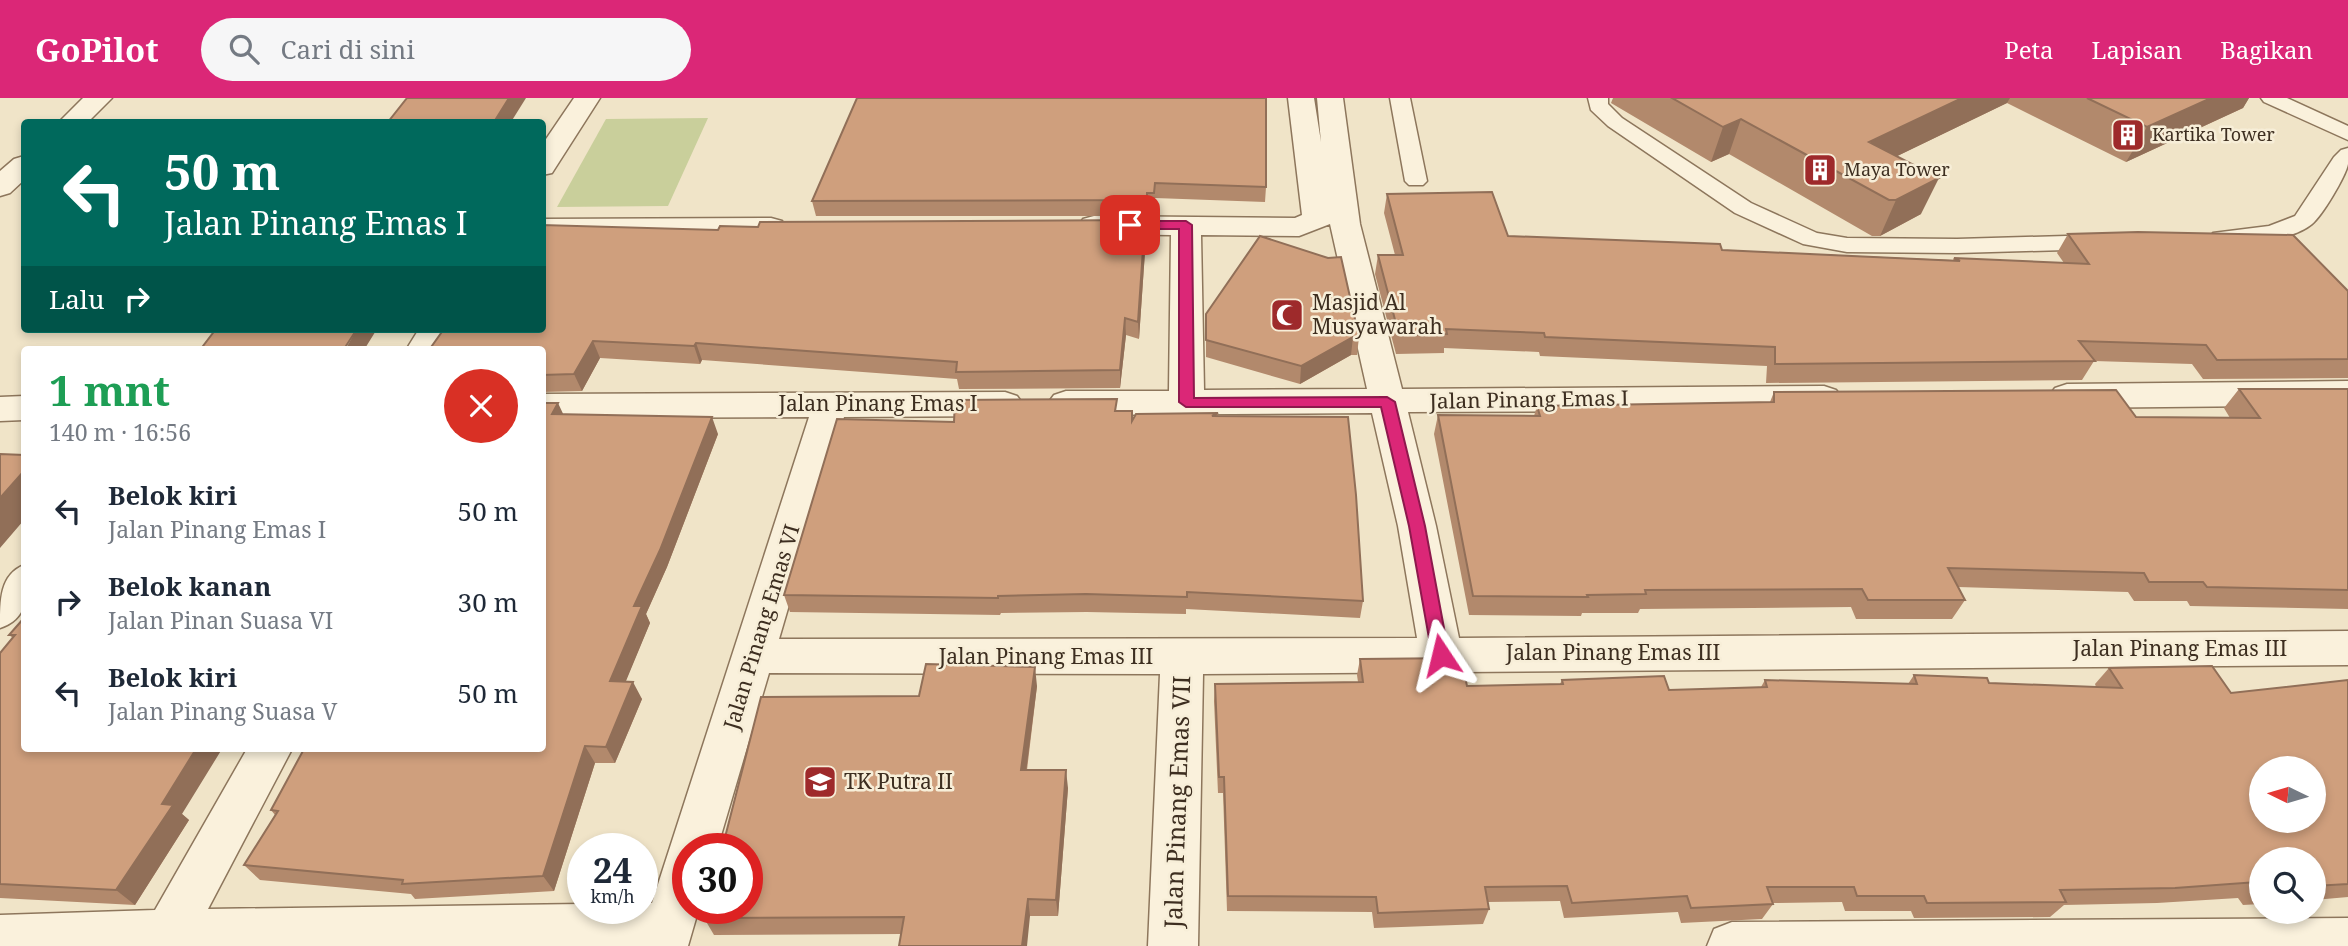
<!DOCTYPE html>
<html lang="id">
<meta charset="utf-8">
<style>
:root{--surface:#fff;--page:#f6f6f7;--text:#1f2937;--muted:#747a83;--accent:#db2777}
body{margin:0;font-family:"Noto Serif",serif;background:var(--page);color:var(--text);height:100vh;display:flex;flex-direction:column;font-size:26px;white-space:nowrap}
*{box-sizing:border-box;margin:0}
p{font-size:23px;color:var(--muted)}
.icon{flex:none;width:38px;height:38px;fill:none;stroke:currentColor;stroke-width:2;stroke-linecap:round;stroke-linejoin:round}
.map{position:relative;flex:1;overflow:hidden}
.side{position:absolute;left:21px;top:248px;width:525px;height:406px;display:flex;flex-direction:column;background:var(--surface);border-radius:7px;box-shadow:0 4px 10px #0003}
.side>*{flex:none}
.banner{position:absolute;left:21px;top:21px;width:525px;height:214px;border-radius:7px;box-shadow:0 4px 10px #0003;background:#00695c;color:#fff;overflow:hidden}
.needle{width:46px;rotate:275deg}
.controls{position:absolute;left:2249px;top:658px;display:grid;gap:14px}
.controls a{display:grid;place-items:center;width:77px;height:77px;border-radius:50%;background:var(--surface);box-shadow:0 4px 10px #0003;font-size:35px}
.speed{position:absolute;left:567px;top:735px;display:flex;gap:14px;font-size:35px;font-weight:700;text-align:center}
.speed>*{display:grid;place-content:center;width:91px;height:91px;border-radius:50%;background:var(--surface);box-shadow:0 4px 10px #0003;line-height:1}
.speed small{font-size:18px;font-weight:400}
.speed .limit{border:10px solid #d22;background:#fff;color:#111}
.pin{position:absolute;display:grid;place-items:center;width:60px;height:60px;color:#fff;margin:-30px;border-radius:14px;box-shadow:0 4px 10px #0006}
.me{position:absolute;width:77px;margin:-38px;rotate:350deg;stroke-linejoin:round;filter:drop-shadow(0 0 5px #0008)}
.turn{display:flex;align-items:center;gap:24px;height:147px;padding:0 28px;font-size:32px}
.turn .icon{width:91px;height:91px;stroke-width:2.5}
.turn b{display:block;font-size:49px;line-height:60px}
.then{display:flex;align-items:center;height:66px;padding:0 28px;background:#0003;gap:14px;font-size:26px}
.round{display:grid;place-items:center;flex:none;width:74px;height:74px;border-radius:37px;background:var(--page)}
.head{display:flex;align-items:center;justify-content:space-between;height:119px;padding:0 28px}
h1{font-size:42px;font-weight:700;line-height:52px;color:#1e9e55}
ul{padding:0;list-style:none}
li{display:flex;align-items:center;gap:21px;height:91px;padding:0 28px}
li div{flex:1}
li b{display:block;font-size:26px}
li em{font-style:normal}
header{display:flex;align-items:center;gap:42px;box-sizing:border-box;height:98px;padding:0 35px;background:var(--accent);color:#fff}
header strong{font-size:33px}
nav{display:flex;gap:38px;margin-inline-start:auto;font-size:24px}
.search{width:490px;height:63px;background:var(--page);display:flex;align-items:center;gap:18px;box-sizing:border-box;padding:0 24px;border-radius:38px;color:var(--muted);font-size:26px}
.map>svg:first-child{display:block}
</style>
<header>
<strong>GoPilot</strong>
<div class="search"><svg class="icon" aria-label="search" viewBox="0 0 24 24"><circle cx="10" cy="10" r="6"/><path d="M15 15l6 6"/></svg>Cari di sini</div>
<nav><a>Peta</a><a>Lapisan</a><a>Bagikan</a></nav>
</header>
<div class="map">
<svg width="2348" height="848" viewBox="0 0 2348 848">
<rect width="100%" height="100%" fill="#f0e4c8"/>
<!-- green -->
<path fill="#c9cf9b" d="M708,20L668,108L557,109L606,21Z"/>
<g fill="none" stroke-linecap="round" stroke-linejoin="round">
<defs>
<path id="lane" d="M1390,0H1410L1427,83L1423,87H1409L1405,83Z
M1588,0H1608V6L1622,20L1751,105L1817,135L1847,140L1957,141L2100,137L2108,139L2111,144L2108,149L2100,151L1957,155L1847,154L1803,146L1735,115L1608,28L1591,12Z
M2261,0H2287L2348,28V42L2264,4Z
M2348,50C2348,55 2348,61 2348,66C2346,78 2322,118 2312,126C2293,142 2237,151 2213,145L2210,140L2213,135L2269,128L2295,118L2334,59L2341,52Z"/>
<path id="street" d="M83,0H112L88,24H59Z
M574,0H600L552,75L542,77V47Z
M1288,0H1314L1321,44L1317,0H1343L1360,126L1402,291L1824,288L1836,292L1842,300L1836,308L1824,312L1408,314L1436,428L1459,540L2348,533V567L1203,576L1198,848H1148L1160,576L769,575L717,751H688V810H699L688,848H0V817L155,812L247,651H292L208,811L583,806V810H642V805H652L809,319L542,320V296L1005,294L1017,298L1023,306L1017,314L1005,318L844,319L779,541L1417,540L1398,428L1372,315L1066,317L1054,313L1048,305L1054,297L1066,293H1169L1171,137L1094,136L1083,133L1079,127L1083,121L1094,118L1295,120L1302,117ZM1330,126L1367,291L1204,292L1201,137L1299,138Z
M24,58V82L10,95L0,98V73L14,61Z
M771,120L782,123L786,129L782,135L771,138L542,139V121Z
M419,231H453L440,252H406Z
M2348,283V307L2067,310L2055,306L2049,298L2055,290L2067,286Z
M24,298V322L0,323V299Z
M24,467C26,494 31,520 0,530C0,501 0,477 24,467Z
M2348,820V848H1707L1714,831L1732,824Z"/>
</defs>
<!-- lane casing -->
<use href="#lane" stroke="#8d765c" stroke-width="3"/>
<!-- street casing -->
<use href="#street" stroke="#8d765c" stroke-width="3"/>
<!-- lane -->
<use href="#lane" fill="#faf1dc" fill-rule="evenodd"/>
<!-- street -->
<use href="#street" fill="#faf1dc" fill-rule="evenodd"/>
</g>
<!-- wall -->
<path fill="#b2896c" d="M857,0L1266,89L1265,104L1155,100L1154,110H1148L1147,118H816L812,103Z
M1613,0H2249L2243,10L2126,64L2007,5L1897,58L1921,116L1880,138H1872L1729,56L1711,64L1611,5Z
M1387,96L1508,138L1722,152L1953,162L1954,160L2064,165L2057,155L2068,136L2348,193V280L2203,281L2192,266L2094,263L2082,282L1766,285L1767,268L1540,258L1539,254L1444,250V255L1396,256L1375,176L1378,157H1395L1384,115Z
M718,132L1146,139L1139,241L1126,237L1120,290L959,291L957,281L702,262L700,266L600,260L582,293L542,294V252Z
M1206,216L1359,239L1357,257H1351L1300,286L1206,259Z
M2239,291H2348V511L2190,508L2187,503H2134L2128,494L1958,489L1965,502L1952,521H1856L1851,509L1640,511L1638,515H1582L1581,518L1469,517L1434,336L1438,317L1534,318L1537,308L1770,304L1774,294L2136,319L2230,320L2224,310Z
M1117,313L1132,321L1218,315V318L1363,503L1360,520L1186,511V516L1087,514L1001,515L1000,517L790,514L784,497L954,324Z
M563,316L718,336L667,469L646,516L650,525L625,584L642,601L615,665H595L554,793L415,801L411,796L260,782L244,767L275,717L271,712Z
M24,520L182,716L189,722L135,807L0,800V555L13,540L9,537Z
M1360,561L1467,588L1560,586L1562,582L1669,592L1761,589L1765,582L1908,586L1914,577L1989,585L2096,589L2095,586L2109,570L2231,595L2348,582V799L2314,802V761H2261V806L2243,807L2238,800L2157,805L2064,807L2050,819L1914,820L1911,813H1845L1842,804L1772,805L1773,806L1762,821L1681,825L1678,814L1564,820L1560,803L1487,804L1489,811L1483,826L1374,830L1372,814L1227,813L1223,695H1218L1214,603L1215,586L1358,584L1357,577Z
M1037,588L1027,672L1068,690L1058,818H1030L901,836L714,837L704,820L919,598Z"/>
<!-- shaded-wall -->
<path fill="#916f58" d="M509,0H526L511,24H494Z
M1962,0H2010L2007,5L1854,79L1869,44Z
M2211,0H2249L2243,10L2126,64L2147,29Z
M1741,21L1729,56L1711,64L1723,29Z
M1939,80L1921,116L1880,138L1896,102Z
M1145,122L1146,139L1139,241L1138,224Z
M1125,220L1126,237L1120,290V272Z
M357,231H377L364,252H345Z
M1353,239L1351,257L1300,286L1301,268Z
M593,243L600,260L582,293L574,276Z
M696,245L702,262L700,266L694,248Z
M558,305L566,322L552,316Z
M712,319L718,336L667,469L646,516L650,525L619,600L610,583L634,508Z
M24,373V422L0,450V400Z
M1035,569L1037,588L1024,690L1021,672Z
M633,584L642,601L615,665L606,649Z
M585,648L595,665L554,793L543,778Z
M196,651H222L182,716L189,722L135,807L116,792L162,706Z
M1066,672L1068,690L1058,818L1056,802Z
M1028,801L1030,818L1027,848H1022Z"/>
<!-- building -->
<path fill="#cf9f7d" stroke="#916f58" stroke-width="2" fill-rule="evenodd" d="M407,0H509L494,24H388Z
M857,0H1266V89L1155,85L1154,95H1147V102L812,103Z
M1672,0H1962L1869,44L1939,80L1896,102H1889L1741,21L1723,29Z
M2087,0H2211L2147,29Z
M1492,94L1508,138L1720,146L1722,152L1960,163L1954,160L2089,166L2068,136L2138,134L2293,137L2348,193V261L2217,262L2206,247L2079,243L2095,263L1775,266V249L1545,239L1544,235L1446,231L1447,236L1399,237L1378,157H1403L1387,96Z
M1145,122L1138,224L1125,220L1120,272L956,274L957,264L696,245L694,248L593,243L574,276L542,277V252H429L444,231H542V127L718,132L720,128L758,129L760,124Z
M1260,138L1328,160L1341,159L1359,239H1353L1301,268L1206,242V216Z
M216,231H357L344,251L200,252Z
M2239,291H2348V492L2207,489L2203,484H2149L2144,475L1948,470L1965,502H1868L1862,491L1645,492L1646,496L1587,497L1588,499L1473,498L1438,317L1540,318L1537,308L1774,304V294L2116,292L2136,319L2260,320Z
M1117,301L1115,313H1132V323L1136,316L1218,315L1212,318L1348,319L1356,397L1363,503L1187,494V499L1086,496L998,498V500L784,497L837,321L954,324L955,302Z
M542,305H558L552,316L712,319L660,452L634,508H642L610,583L633,584L606,649L585,648L543,778L402,786L403,782L244,767L278,713L271,712L304,651H542Z
M0,356L24,357V373L0,400Z
M24,520V651H196L162,706L173,707L116,792L0,786V555L15,537H9Z
M1461,560L1467,588L1563,586L1562,582L1664,578L1669,592L1767,589L1765,582L1917,586L1914,577L1987,580L1989,585L2122,590L2109,570L2212,568L2231,595L2348,582V786L2314,788V761H2261V790L2257,784L2175,790L2060,792L2066,804L1927,805L1924,798H1857L1854,789H1767L1773,806L1691,810L1687,798L1572,805L1567,788L1485,789L1489,811L1378,815L1376,799L1228,798L1224,679H1219L1215,586L1363,584L1360,561ZM2261,670H2314V723H2261Z
M926,566L1035,569L1021,672H1066L1056,802L1028,801L1022,848H899L904,819L704,820L707,810H747V751H722L761,599L919,598Z"/>
<!-- route -->
<path fill="#db2777" stroke="#8e194d" stroke-width="2" d="M1186,123L1192,127L1194,300L1387,299L1395,304L1425,428L1449,557L1447,562H1435L1432,557L1409,428L1381,309H1186L1179,304V131H1130L1124,127L1130,123Z"/>
<!-- icons -->
<defs>
<symbol id="building-square" viewBox="-11 -11 22 22"><rect x="-9" y="-9" width="18" height="18" rx="4" fill="#9e2a2b" stroke="#f7eed8"/><path d="M-4-6H4V6H1V3H-1V6H-4ZM-2.5-4.3h1.7v1.8h-1.7ZM.8-4.3h1.7v1.8H.8ZM-2.5-1h1.7V.8h-1.7ZM.8-1h1.7V.8H.8Z" fill="#fff"/></symbol>
<symbol id="mosque-square" viewBox="-11 -11 22 22"><rect x="-9" y="-9" width="18" height="18" rx="4" fill="#9e2a2b" stroke="#f7eed8"/><path d="M3.5-4.9A6 6 0 1 0 3.5 4.9A5 5 0 1 1 3.5-4.9Z" fill="#fff"/></symbol>
<symbol id="school-square" viewBox="-11 -11 22 22"><rect x="-9" y="-9" width="18" height="18" rx="4" fill="#9e2a2b" stroke="#f7eed8"/><path d="M0-5L7-2L0 1L-7-2ZM-4 1L0 2.5L4 1V4Q0 6-4 4Z" fill="#fff"/></symbol>
</defs>
<g fill-rule="evenodd">
<use href="#building-square" x="2109" y="18" width="38" height="38"/>
<use href="#building-square" x="1801" y="53" width="38" height="38"/>
<use href="#mosque-square" x="1268" y="198" width="38" height="38"/>
<use href="#school-square" x="801" y="665" width="38" height="38"/>
</g>
<g text-anchor="middle" stroke-width="5" stroke-linejoin="round" paint-order="stroke">
<!-- far-poi labels -->
<g font-size="18" fill="#3d2e20" stroke="#f7eed8" text-anchor="start">
<text x="2152" y="43">Kartika Tower</text>
<text x="1844" y="78">Maya Tower</text>
</g>
<!-- poi labels -->
<g font-size="21" fill="#3d2e20" stroke="#f7eed8" text-anchor="start">
<text x="1312" y="212">Masjid Al<tspan x="1312" dy="24">Musyawarah</tspan></text>
<text x="844" y="691">TK Putra II</text>
</g>
<!-- street labels -->
<g font-size="21" fill="#3d2e20" stroke="#f7eed8">
<text transform="translate(1529 302) rotate(-1)" y="7">Jalan Pinang Emas I</text>
<text x="878" y="313">Jalan Pinang Emas I</text>
<text transform="translate(762 529) rotate(-73)" y="7">Jalan Pinang Emas VI</text>
<text x="2180" y="558">Jalan Pinang Emas III</text>
<text x="1613" y="562">Jalan Pinang Emas III</text>
<text x="1046" y="566">Jalan Pinang Emas III</text>
</g>
<!-- near-street labels -->
<g font-size="24" fill="#3d2e20" stroke="#f7eed8">
<text transform="translate(1178 704) rotate(-88)" y="8">Jalan Pinang Emas VII</text>
</g>
</g>
</svg>
<div class="controls">
<a><svg class="needle" viewBox="-14 -14 28 28"><path d="M0-13l5 13h-10z" fill="#e53935"/><path d="M0 13l5-13h-10z" fill="#747a83"/></svg></a>
<a><svg class="icon" aria-label="search" viewBox="0 0 24 24"><circle cx="10" cy="10" r="6"/><path d="M15 15l6 6"/></svg></a>
</div>
<div class="speed"><div>24<small>km/h</small></div><div class="limit">30</div></div>
<div class="pin" style="left:1130px;top:127px;background:#d93025"><svg class="icon" aria-label="arrive" viewBox="0 0 24 24"><path d="M6 21V4h12l-3 4 3 4H6"/></svg></div>
<svg class="me" style="left:1441px;top:557px" viewBox="-20 -20 40 40"><path d="M0-17L14 15 0 8-14 15z" fill="#db2777" stroke="#fff" stroke-width="4"/></svg>
<div class="banner">
<div class="turn"><svg class="icon" aria-label="left" viewBox="0 0 24 24"><path d="M17 20v-9H6M10 6l-5 5 5 5"/></svg><div><b>50 m</b>Jalan Pinang Emas I</div></div>
<div class="then">Lalu<svg class="icon" aria-label="right" viewBox="0 0 24 24"><path d="M7 20v-9h11M14 6l5 5-5 5"/></svg></div>
</div>
<section class="side">
<div class="head"><div><h1>1 mnt</h1><p>140 m · 16:56</p></div><a class="round" style="background:#d93025;color:#fff"><svg class="icon" aria-label="close" viewBox="0 0 24 24"><path d="M6 6l12 12M18 6L6 18"/></svg></a></div>
<ul>
<li><svg class="icon" aria-label="left" viewBox="0 0 24 24"><path d="M17 20v-9H6M10 6l-5 5 5 5"/></svg><div><b>Belok kiri</b><p>Jalan Pinang Emas I</p></div><em>50 m</em></li>
<li><svg class="icon" aria-label="right" viewBox="0 0 24 24"><path d="M7 20v-9h11M14 6l5 5-5 5"/></svg><div><b>Belok kanan</b><p>Jalan Pinan Suasa VI</p></div><em>30 m</em></li>
<li><svg class="icon" aria-label="left" viewBox="0 0 24 24"><path d="M17 20v-9H6M10 6l-5 5 5 5"/></svg><div><b>Belok kiri</b><p>Jalan Pinang Suasa V</p></div><em>50 m</em></li>
</ul>
</section>
</div>
